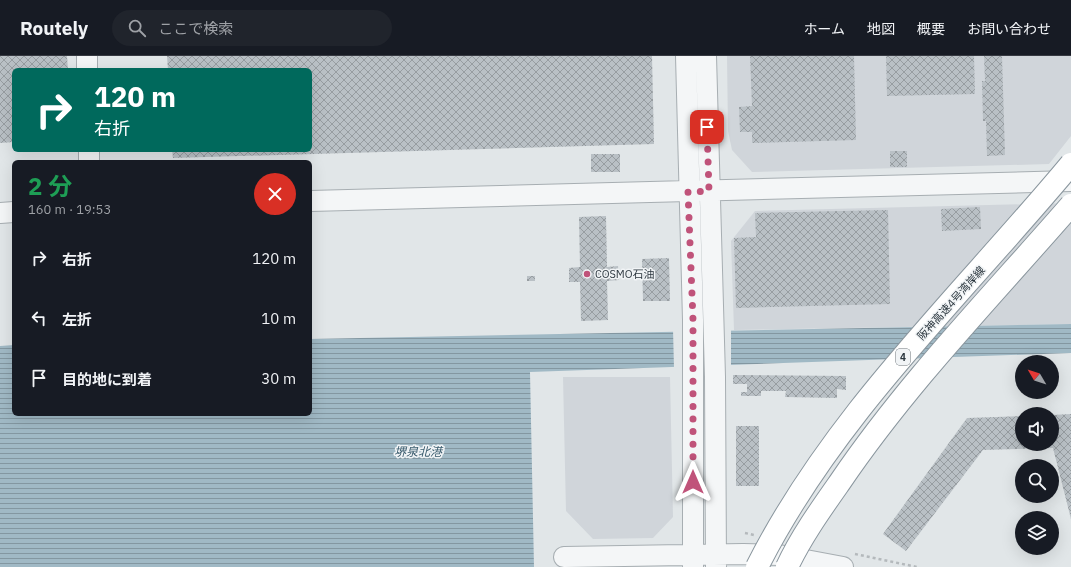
<!DOCTYPE html>
<html lang="ja">
<meta charset="utf-8">
<style>
:root{--surface:#171b24;--page:#20242c;--text:#f1f3f6;--muted:#9ea1a6;--line:#363941}
body{margin:0;font-family:"IBM Plex Sans","Noto Sans JP",sans-serif;background:var(--page);color:var(--text);height:100vh;display:flex;flex-direction:column;font-size:15px;white-space:nowrap}
*{box-sizing:border-box;margin:0}
p{font-size:13px;color:var(--muted)}
.icon{flex:none;width:22px;height:22px;fill:none;stroke:currentColor;stroke-width:2;stroke-linecap:round;stroke-linejoin:round}
.map{position:relative;flex:1;overflow:hidden}
.details{position:absolute;left:12px;top:104px;width:300px;height:256px;display:flex;flex-direction:column;background:var(--surface);border-radius:6px;box-shadow:0 4px 16px #0002}
.details>*{flex:none}
.hud{position:absolute;left:12px;top:12px;width:300px;height:84px;border-radius:6px;box-shadow:0 4px 16px #0002;background:#00695c;color:#fff;overflow:hidden}
.needle{width:26px;rotate:309deg}
.controls{position:absolute;left:1015px;top:299px;display:grid;gap:8px}
.controls a{display:grid;place-items:center;width:44px;height:44px;border-radius:50%;background:var(--surface);box-shadow:0 4px 16px #0002;font-size:20px}
.pin{position:absolute;display:grid;place-items:center;width:34px;height:34px;color:#fff;margin:-17px;border-radius:8px;box-shadow:0 2px 6px #0006}
.me{position:absolute;width:44px;margin:-22px;rotate:0deg;stroke-linejoin:round;filter:drop-shadow(0 0 3px #0008)}
.turn{display:flex;align-items:center;gap:14px;height:84px;padding:0 16px;font-size:18px}
.turn .icon{width:52px;height:52px;stroke-width:2.5}
.turn b{display:block;font-size:28px;line-height:34px}
.round{display:grid;place-items:center;flex:none;width:42px;height:42px;border-radius:21px;background:var(--page)}
.headline{display:flex;align-items:center;justify-content:space-between;height:68px;padding:0 16px}
h1{font-size:24px;font-weight:700;line-height:30px;color:#1e9e55}
ul{padding:0;list-style:none}
li{display:flex;align-items:center;gap:12px;height:60px;padding:0 16px}
li div{flex:1}
li b{display:block;font-size:15px}
li em{font-style:normal}
header{display:flex;align-items:center;gap:24px;box-sizing:border-box;height:56px;padding:0 20px;background:var(--surface);border-bottom:1px solid var(--line)}
header strong{font-size:19px}
nav{display:flex;gap:22px;margin-inline-start:auto;font-size:14px}
.search{width:280px;height:36px;background:var(--page);display:flex;align-items:center;gap:10px;box-sizing:border-box;padding:0 14px;border-radius:22px;color:var(--muted);font-size:15px}
.map>svg:first-child{display:block}
</style>
<header>
<strong>Routely</strong>
<div class="search"><svg class="icon" aria-label="search" viewBox="0 0 24 24"><circle cx="10" cy="10" r="6"/><path d="M15 15l6 6"/></svg>ここで検索</div>
<nav><a>ホーム</a><a>地図</a><a>概要</a><a>お問い合わせ</a></nav>
</header>
<div class="map">
<svg width="1071" height="511" viewBox="0 0 1071 511">
<defs>
<pattern id="water-rules" width="6" height="5" patternUnits="userSpaceOnUse"><rect width="6" height="5" fill="#a0b9c5"/><path d="M0 2.5h6" fill="none" stroke="#8397a1"/></pattern>
<pattern id="building-cross-hatch" width="8" height="8" patternUnits="userSpaceOnUse"><rect width="8" height="8" fill="#b9c0c5"/><path d="M0 0l8 8M0 8l8-8" fill="none" stroke="#979da1"/></pattern>
</defs>
<rect width="100%" height="100%" fill="#e1e6e8"/>
<!-- built -->
<path fill="#d0d5da" d="M727,0H1071V80L1049,108L752,116L732,94L728,75Z
M1071,147V268L734,274L731,185L755,155Z
M563,321H670L673,461L653,482L593,483L566,455Z"/>
<!-- water -->
<path fill="url(#water-rules)" d="M1071,268V297L530,316L534,511H0V290L14,289V358H310V283Z"/>
<!-- pier -->
<path fill="#e1e6e8" d="M731,272V310L674,312L673,273Z"/>
<!-- building -->
<path fill="url(#building-cross-hatch)" d="M0,0H67L68,14H14V86L0,87Z
M167,0H652L654,88L173,102L172,94H310V14H168Z
M750,0H854L856,84L752,87V76H740L739,51L752,50Z
M886,0H974L975,38L887,40Z
M984,0H1002L1005,99L987,100L986,65H983L982,25H985Z
M890,95H907V111H890Z
M591,98H620V116H591Z
M980,151L981,173L942,175L941,153Z
M888,154L890,248L736,252L734,182L756,181L755,157Z
M606,160L607,211L618,210L619,224L607,225L608,264L581,265L580,226H569V212L580,211L579,161Z
M669,202L670,245H643L642,203Z
M527,220H535V225H527Z
M733,319L846,320V334L837,333V342L785,341L786,335H761V340H741V336H747V328H733Z
M1071,358V463L1053,392L983,394L906,495L883,478L967,362L1022,360V388H1052V359Z
M736,370H759V430H736Z"/>
<g fill="none" stroke-linecap="round" stroke-linejoin="round">
<defs>
<path id="minor" d="M87,0V14
M686,0L693,264V511
M706,0L715,321L716,511
M89,94V106
M310,145L1071,125
M0,157L14,156
M564,501L743,498L779,499L843,511"/>
</defs>
<!-- minor casing -->
<use href="#minor" stroke="#a7aeb2" stroke-width="22"/>
<!-- path -->
<path stroke="#b4b9bc" stroke-width="2.5" stroke-dasharray="3 3" stroke-linecap="butt" d="M745,477L754,479
M855,498L917,511"/>
<!-- minor -->
<use href="#minor" stroke="#f4f6f7" stroke-width="20"/>
<defs>
<path id="highway-bridge" d="M757,511C834,358 963,238 1071,108
M787,511C801,481 821,453 840,426C908,326 992,240 1071,149"/>
</defs>
<!-- highway-bridge casing -->
<use href="#highway-bridge" stroke="#8a969e" stroke-width="24" stroke-linecap="butt"/>
<!-- highway-bridge -->
<use href="#highway-bridge" stroke="#fff" stroke-width="22"/>
</g>
<g fill="none" stroke-linecap="round" stroke-linejoin="round">
<!-- route -->
<path stroke="#c0537a" stroke-width="7" stroke-dasharray="0 12.6" d="M693,426V264L688,136L709,135L707,71"/>
</g>
<!-- markers -->
<circle fill="#c0537a" stroke="#f1f4f6" stroke-width="1.5" cx="587" cy="218" r="4"/>
<g text-anchor="middle" stroke-width="3" stroke-linejoin="round" paint-order="stroke">
<!-- shield labels -->
<rect fill="#f1f4f6" stroke="#666f75" stroke-width="1" x="896" y="293" width="14" height="16" rx="3"/>
<g font-size="10" font-weight="bold" fill="#2b363e">
<text x="903" y="305">4</text>
</g>
<!-- poi labels -->
<g font-size="11" fill="#2b363e" stroke="#f1f4f6" text-anchor="start">
<text x="595" y="222">COSMO石油</text>
</g>
<!-- street labels -->
<g font-size="11" fill="#2b363e" stroke="#f1f4f6">
<text transform="translate(951 247) rotate(-48)" y="4">阪神高速4号湾岸線</text>
</g>
<!-- water labels -->
<g font-size="12" font-style="italic" fill="#3a5c6e" stroke="#f1f4f6">
<text x="418" y="400">堺泉北港</text>
</g>
</g>
</svg>
<div class="controls">
<a><svg class="needle" viewBox="-14 -14 28 28"><path d="M0-13l5 13h-10z" fill="#e53935"/><path d="M0 13l5-13h-10z" fill="#9ea1a6"/></svg></a>
<a><svg class="icon" aria-label="sound" viewBox="0 0 24 24"><path d="M4 9h4l5-4v14l-5-4H4zM17 9q2 3 0 6"/></svg></a>
<a><svg class="icon" aria-label="search" viewBox="0 0 24 24"><circle cx="10" cy="10" r="6"/><path d="M15 15l6 6"/></svg></a>
<a><svg class="icon" aria-label="layers" viewBox="0 0 24 24"><path d="M12 4l9 5-9 5-9-5zM3 14l9 5 9-5"/></svg></a>
</div>
<div class="pin" style="left:707px;top:71px;background:#d93025"><svg class="icon" aria-label="arrive" viewBox="0 0 24 24"><path d="M6 21V4h12l-3 4 3 4H6"/></svg></div>
<svg class="me" style="left:693px;top:426px" viewBox="-20 -20 40 40"><path d="M0-17L14 15 0 8-14 15z" fill="#c0537a" stroke="#fff" stroke-width="4"/></svg>
<div class="hud">
<div class="turn"><svg class="icon" aria-label="right" viewBox="0 0 24 24"><path d="M7 20v-9h11M14 6l5 5-5 5"/></svg><div><b>120 m</b>右折</div></div>
</div>
<section class="details">
<div class="headline"><div><h1>2 分</h1><p>160 m · 19:53</p></div><a class="round" style="background:#d93025;color:#fff"><svg class="icon" aria-label="close" viewBox="0 0 24 24"><path d="M6 6l12 12M18 6L6 18"/></svg></a></div>
<ul>
<li><svg class="icon" aria-label="right" viewBox="0 0 24 24"><path d="M7 20v-9h11M14 6l5 5-5 5"/></svg><div><b>右折</b></div><em>120 m</em></li>
<li><svg class="icon" aria-label="left" viewBox="0 0 24 24"><path d="M17 20v-9H6M10 6l-5 5 5 5"/></svg><div><b>左折</b></div><em>10 m</em></li>
<li><svg class="icon" aria-label="arrive" viewBox="0 0 24 24"><path d="M6 21V4h12l-3 4 3 4H6"/></svg><div><b>目的地に到着</b></div><em>30 m</em></li>
</ul>
</section>
</div>
